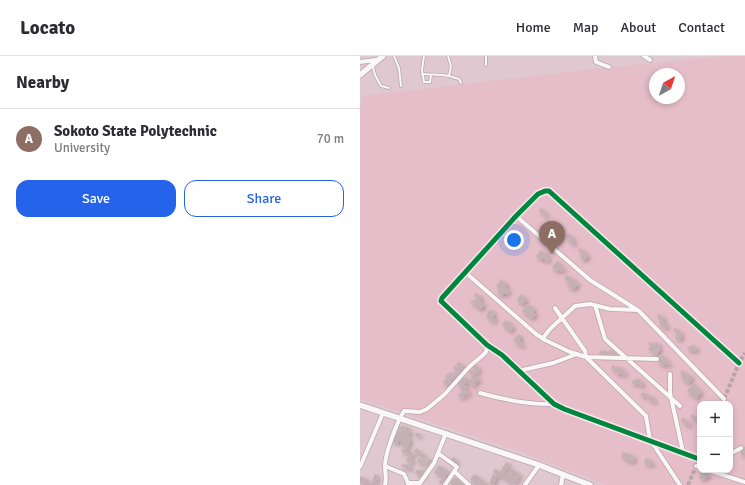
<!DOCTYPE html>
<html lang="en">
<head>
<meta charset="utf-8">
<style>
  :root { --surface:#fff; --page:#f7f7f7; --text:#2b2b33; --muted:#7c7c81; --line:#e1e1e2; --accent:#2563eb }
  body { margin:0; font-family:Signika,sans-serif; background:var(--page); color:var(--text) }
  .controls { position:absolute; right:12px; bottom:12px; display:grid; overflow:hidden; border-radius:8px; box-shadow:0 2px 6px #0003 }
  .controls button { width:36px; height:36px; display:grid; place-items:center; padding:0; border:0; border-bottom:1px solid var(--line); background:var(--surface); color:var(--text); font:20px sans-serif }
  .compass { position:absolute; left:289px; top:12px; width:36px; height:36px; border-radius:50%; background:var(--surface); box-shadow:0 2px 6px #0003; rotate:40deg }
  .you { position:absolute; left:154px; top:184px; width:14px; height:14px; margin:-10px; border:3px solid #fff; border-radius:50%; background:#1a73e8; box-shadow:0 0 0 6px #1a73e833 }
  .badge { display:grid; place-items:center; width:26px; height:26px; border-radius:50%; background:var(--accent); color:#fff; font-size:13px; font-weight:700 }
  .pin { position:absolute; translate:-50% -33px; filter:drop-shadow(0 1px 2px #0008) }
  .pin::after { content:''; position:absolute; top:21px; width:14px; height:12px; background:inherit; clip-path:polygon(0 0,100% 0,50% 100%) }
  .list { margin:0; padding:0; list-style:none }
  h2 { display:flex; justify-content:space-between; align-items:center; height:52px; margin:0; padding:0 16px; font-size:17px }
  h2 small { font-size:13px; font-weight:400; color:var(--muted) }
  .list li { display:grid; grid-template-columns:26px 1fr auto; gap:12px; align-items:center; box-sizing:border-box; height:60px; padding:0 16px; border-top:1px solid var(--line) }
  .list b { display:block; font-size:15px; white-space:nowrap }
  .list p { margin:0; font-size:13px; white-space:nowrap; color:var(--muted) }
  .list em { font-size:13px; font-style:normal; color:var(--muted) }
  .actions { display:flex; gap:8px; padding:12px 16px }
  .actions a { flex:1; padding:9px 0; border:1px solid var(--accent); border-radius:12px; text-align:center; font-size:14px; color:var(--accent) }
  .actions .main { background:var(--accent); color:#fff }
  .map { position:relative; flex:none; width:385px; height:429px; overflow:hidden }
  header { display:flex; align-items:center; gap:24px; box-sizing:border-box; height:56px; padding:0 20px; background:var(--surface); border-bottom:1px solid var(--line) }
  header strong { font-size:19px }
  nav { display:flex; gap:22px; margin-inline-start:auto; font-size:14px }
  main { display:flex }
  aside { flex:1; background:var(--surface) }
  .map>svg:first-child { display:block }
  .built { fill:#e5beca; fill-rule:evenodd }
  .building { fill:#c4b1b4; filter:url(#shadow) }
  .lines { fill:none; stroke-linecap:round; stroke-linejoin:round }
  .street-tunnel { stroke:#baa4ab; stroke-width:4; stroke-dasharray:4 2; stroke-linecap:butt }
  .lane-casing { stroke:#b9a6ad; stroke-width:3.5 }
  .street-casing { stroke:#b9a6ad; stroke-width:5.5 }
  .secondary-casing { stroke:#b9a6ad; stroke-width:7 }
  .lane { stroke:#faf7f8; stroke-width:2 }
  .street { stroke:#faf7f8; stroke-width:4 }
  .secondary { stroke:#faf7f8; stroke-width:5.5 }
  .cycleway-casing { stroke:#fde6ed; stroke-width:8 }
  .cycleway { stroke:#00873e; stroke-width:5 }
</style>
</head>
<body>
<header>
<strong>Locato</strong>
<nav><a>Home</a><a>Map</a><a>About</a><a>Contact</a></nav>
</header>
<main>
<aside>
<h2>Nearby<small></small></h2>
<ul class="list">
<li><span class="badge" style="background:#8d6e63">A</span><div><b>Sokoto State Polytechnic</b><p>University</p></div><em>70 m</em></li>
</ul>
<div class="actions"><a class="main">Save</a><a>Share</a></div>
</aside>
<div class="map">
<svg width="385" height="429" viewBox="0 0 385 429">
  <defs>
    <filter id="shadow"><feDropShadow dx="2" dy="2" stdDeviation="2" flood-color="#0004"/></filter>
  </defs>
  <rect width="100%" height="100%" fill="#e0c8d0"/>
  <!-- built -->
  <path class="built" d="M 366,0 L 385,0 L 385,429 L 248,429 L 150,392 L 0,343 L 0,53 L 3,40 L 233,13 ZM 295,18 L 319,18 L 319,42 L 295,42 ZM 340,348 L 370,348 L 370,414 L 340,414 Z"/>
  <!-- building -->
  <path class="building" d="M 181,152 L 188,159 L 186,161 L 179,155 Z
    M 193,167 L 199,173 L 197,176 L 201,179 L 200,181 L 193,175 L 194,173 L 190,169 Z
    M 208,177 L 215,184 L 213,186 L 206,180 Z
    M 147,182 L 155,189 L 152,192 L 144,185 Z
    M 209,183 L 215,188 L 214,190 L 208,185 Z
    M 220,192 L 229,200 L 224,205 L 220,201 L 222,198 L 218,194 Z
    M 181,194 L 190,203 L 187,206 L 183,202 L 181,205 L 176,200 Z
    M 197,205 L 200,207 L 199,209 L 205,213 L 202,216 L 199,214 L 197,216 L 192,211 Z
    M 207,219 L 219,228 L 213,234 L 207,229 L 209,226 L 204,222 Z
    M 141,224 L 147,228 L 145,231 L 150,235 L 147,239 L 145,237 L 142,240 L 137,236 L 140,233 L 136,230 Z
    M 116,237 L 122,242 L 120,245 L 125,249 L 120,254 L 110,245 L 112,244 L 114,245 L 117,242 L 114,240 Z
    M 161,238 L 167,244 L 162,249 L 157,244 Z
    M 168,248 L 175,254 L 173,256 L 176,259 L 172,263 L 162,255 Z
    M 130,253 L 135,258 L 133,261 L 136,264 L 134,267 L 126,260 Z
    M 299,258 L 305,263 L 303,265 L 308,270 L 305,273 L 299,267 L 301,264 L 297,260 Z
    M 146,264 L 154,271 L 150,276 L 142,268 Z
    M 315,272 L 323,279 L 319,285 L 315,281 L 318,278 L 313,274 Z
    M 159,278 L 162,281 L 159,284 L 164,289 L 161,291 L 153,284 Z
    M 290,286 L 294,289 L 296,286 L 300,289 L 299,291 L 301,293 L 296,299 L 288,293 L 291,290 L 288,287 Z
    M 333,289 L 338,293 L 335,296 L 333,294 L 331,296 L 327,292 L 329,290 L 330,291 Z
    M 251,293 L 255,297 L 253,299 L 249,296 Z
    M 241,294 L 243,296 L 245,294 L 249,298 L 247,301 L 245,299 L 244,301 L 239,297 Z
    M 303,299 L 305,301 L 304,302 L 311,308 L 308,310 L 306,308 L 303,310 L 297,305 Z
    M 99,306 L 105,312 L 103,315 L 96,308 Z
    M 114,308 L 120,313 L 117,318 L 114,316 L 115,314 L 112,311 Z
    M 253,309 L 257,313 L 259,310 L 266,317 L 264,320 L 261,317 L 259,319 L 251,312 Z
    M 95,310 L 101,315 L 98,317 L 93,312 Z
    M 110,313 L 114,317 L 112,319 L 108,315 Z
    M 322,314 L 329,321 L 330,319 L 333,321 L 328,328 L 321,322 L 323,320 L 320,316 Z
    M 91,316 L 96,320 L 91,325 L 85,320 Z
    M 114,319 L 120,324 L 117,327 L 111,322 Z
    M 103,320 L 108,324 L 105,328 L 100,323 Z
    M 86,322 L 91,326 L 87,330 L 83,326 Z
    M 277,322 L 284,328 L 281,331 L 277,327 L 275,329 L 271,326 L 273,324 L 274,325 Z
    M 111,323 L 116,328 L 114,331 L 108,326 Z
    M 99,324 L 107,331 L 105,333 L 110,337 L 107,340 L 100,334 L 102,332 L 97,327 Z
    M 334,327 L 336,329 L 335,330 L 342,336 L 336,343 L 327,335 Z
    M 100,336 L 105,341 L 102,343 L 98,339 Z
    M 283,336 L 287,339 L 284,342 L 280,339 Z
    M 290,339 L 296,345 L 293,347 L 287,341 Z
    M 332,358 L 337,362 L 335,365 L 330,360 Z
    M 323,362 L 331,368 L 328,371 L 321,364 Z
    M 42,369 L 44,370 L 45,372 L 45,370 L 49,372 L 49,374 L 53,376 L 52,378 L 38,373 L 39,370 L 42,371 Z
    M 38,374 L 49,378 L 48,381 L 51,383 L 48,393 L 40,389 L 42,386 L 39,385 L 37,388 L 32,386 Z
    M 56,377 L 61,378 L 60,381 L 55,380 Z
    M 385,390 L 385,401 L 380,397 Z
    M 44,392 L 47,393 L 46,398 L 41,396 Z
    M 56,392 L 61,396 L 58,399 L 54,395 Z
    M 49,395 L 54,397 L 51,402 L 46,400 L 47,398 L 49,399 Z
    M 263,396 L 275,401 L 273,407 L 261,401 Z
    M 62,397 L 66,399 L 64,402 L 60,400 Z
    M 48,401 L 54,404 L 53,407 L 46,405 Z
    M 93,401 L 98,405 L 96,408 L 91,404 Z
    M 59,402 L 64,406 L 62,409 L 57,405 Z
    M 69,402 L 73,405 L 69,412 L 64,409 Z
    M 286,402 L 293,406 L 291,410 L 284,407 Z
    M 146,406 L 150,408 L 141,422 L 133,416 L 135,413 L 140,416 Z
    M 42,408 L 45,409 L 46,408 L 52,410 L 50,414 L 41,410 Z
    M 79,409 L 89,416 L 84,423 L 74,416 Z
    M 150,412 L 161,419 L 159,422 L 148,415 Z
    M 58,413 L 61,415 L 62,413 L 66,416 L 62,422 L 55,417 Z
    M 342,415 L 349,418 L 348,422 L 346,421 L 345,424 L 339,422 Z
    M 147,416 L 159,423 L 157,426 L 150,422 L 150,423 L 156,427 L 155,429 L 143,422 Z
    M 15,418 L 18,419 L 16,429 L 11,429 Z
    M 114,418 L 126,427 L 125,429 L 117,429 L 110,424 Z
    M 133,418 L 137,420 L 134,429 L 132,429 L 129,428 Z
    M 0,420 L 10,425 L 9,428 L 2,426 L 0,429 Z
    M 95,421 L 103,428 L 104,429 L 92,429 L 90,427 Z
    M79 426a2 2 0 1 1 4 0a2 2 0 1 1-4 0Z"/>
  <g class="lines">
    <!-- street-tunnel -->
    <path class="street-tunnel" d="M 362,348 L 379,307 L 385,297
      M 328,429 L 340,401"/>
    <defs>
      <path id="lane" d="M 34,0 L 39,12 L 41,30
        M 64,0 L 62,14 L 64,26 L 70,26 L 71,19
        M 88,0 L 91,10 L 89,20 L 99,23 L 101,27
        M 126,0 L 126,9
        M 13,11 L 15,19 L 21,30 L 29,32
        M 62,18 C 71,19 80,18 89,20"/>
      <path id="street" d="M 235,0 L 236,6 L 249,11
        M 284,0 L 290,4
        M 0,6 L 16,4
        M 156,160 L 230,224 L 279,255 L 364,343
        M 105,216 L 176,278 L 185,284 L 210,296 L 226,301 L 286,360 L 290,384
        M 235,249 L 245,283 L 320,350
        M 195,252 L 225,295 L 226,301 L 297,303
        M 183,282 L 190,273 L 215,250 L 230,248 L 250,253 L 277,254
        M 158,315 L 193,307 L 217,298
        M 310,318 L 310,337 L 323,396
        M 120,337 C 145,344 169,349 195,348
        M 291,385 L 320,429
        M 78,397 L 97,411 L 85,429
        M 370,398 L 381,392
        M 339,403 L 204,353 L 194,348 L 142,299 L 127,289 L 81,245 L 82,242 L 156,160 L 178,138 L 185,135 L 189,135 L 379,307
        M 25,410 L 44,418 L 48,427
        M 336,410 L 340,411
        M 0,411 L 23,357
        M 348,414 L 385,426
        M 94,415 L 109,429
        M 25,429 C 27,422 25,417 25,410 C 25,397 37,366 44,355 L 60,356 L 67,353 L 85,338 L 110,310 L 122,300 L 126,296 L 127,289
        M 48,429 L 48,427 L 60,427 L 74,407 L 86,377
        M 165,429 L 179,409
        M 201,429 L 203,419"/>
      <path id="secondary" d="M 0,19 L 23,0
        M 0,349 L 179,409 L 230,429"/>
    </defs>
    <!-- lane casing -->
    <use href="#lane" class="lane-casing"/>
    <!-- street casing -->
    <use href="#street" class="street-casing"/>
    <!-- secondary casing -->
    <use href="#secondary" class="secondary-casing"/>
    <!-- lane -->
    <use href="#lane" class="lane"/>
    <!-- street -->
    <use href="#street" class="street"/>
    <!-- secondary -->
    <use href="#secondary" class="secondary"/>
    <defs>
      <path id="cycleway" d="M 339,403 L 204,353 L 194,348 L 142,299 L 127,289 L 81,245 L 82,242 L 156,160 L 178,138 L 185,135 L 189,135 L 379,307"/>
    </defs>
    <!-- cycleway casing -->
    <use href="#cycleway" class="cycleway-casing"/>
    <!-- cycleway -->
    <use href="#cycleway" class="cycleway"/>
  </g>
</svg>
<div class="controls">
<button>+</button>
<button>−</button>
</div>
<svg class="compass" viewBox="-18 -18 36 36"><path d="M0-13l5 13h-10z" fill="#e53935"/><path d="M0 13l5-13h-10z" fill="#7c7c81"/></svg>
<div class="you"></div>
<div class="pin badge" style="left:192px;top:198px;background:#8d6e63">A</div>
</div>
</main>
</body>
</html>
